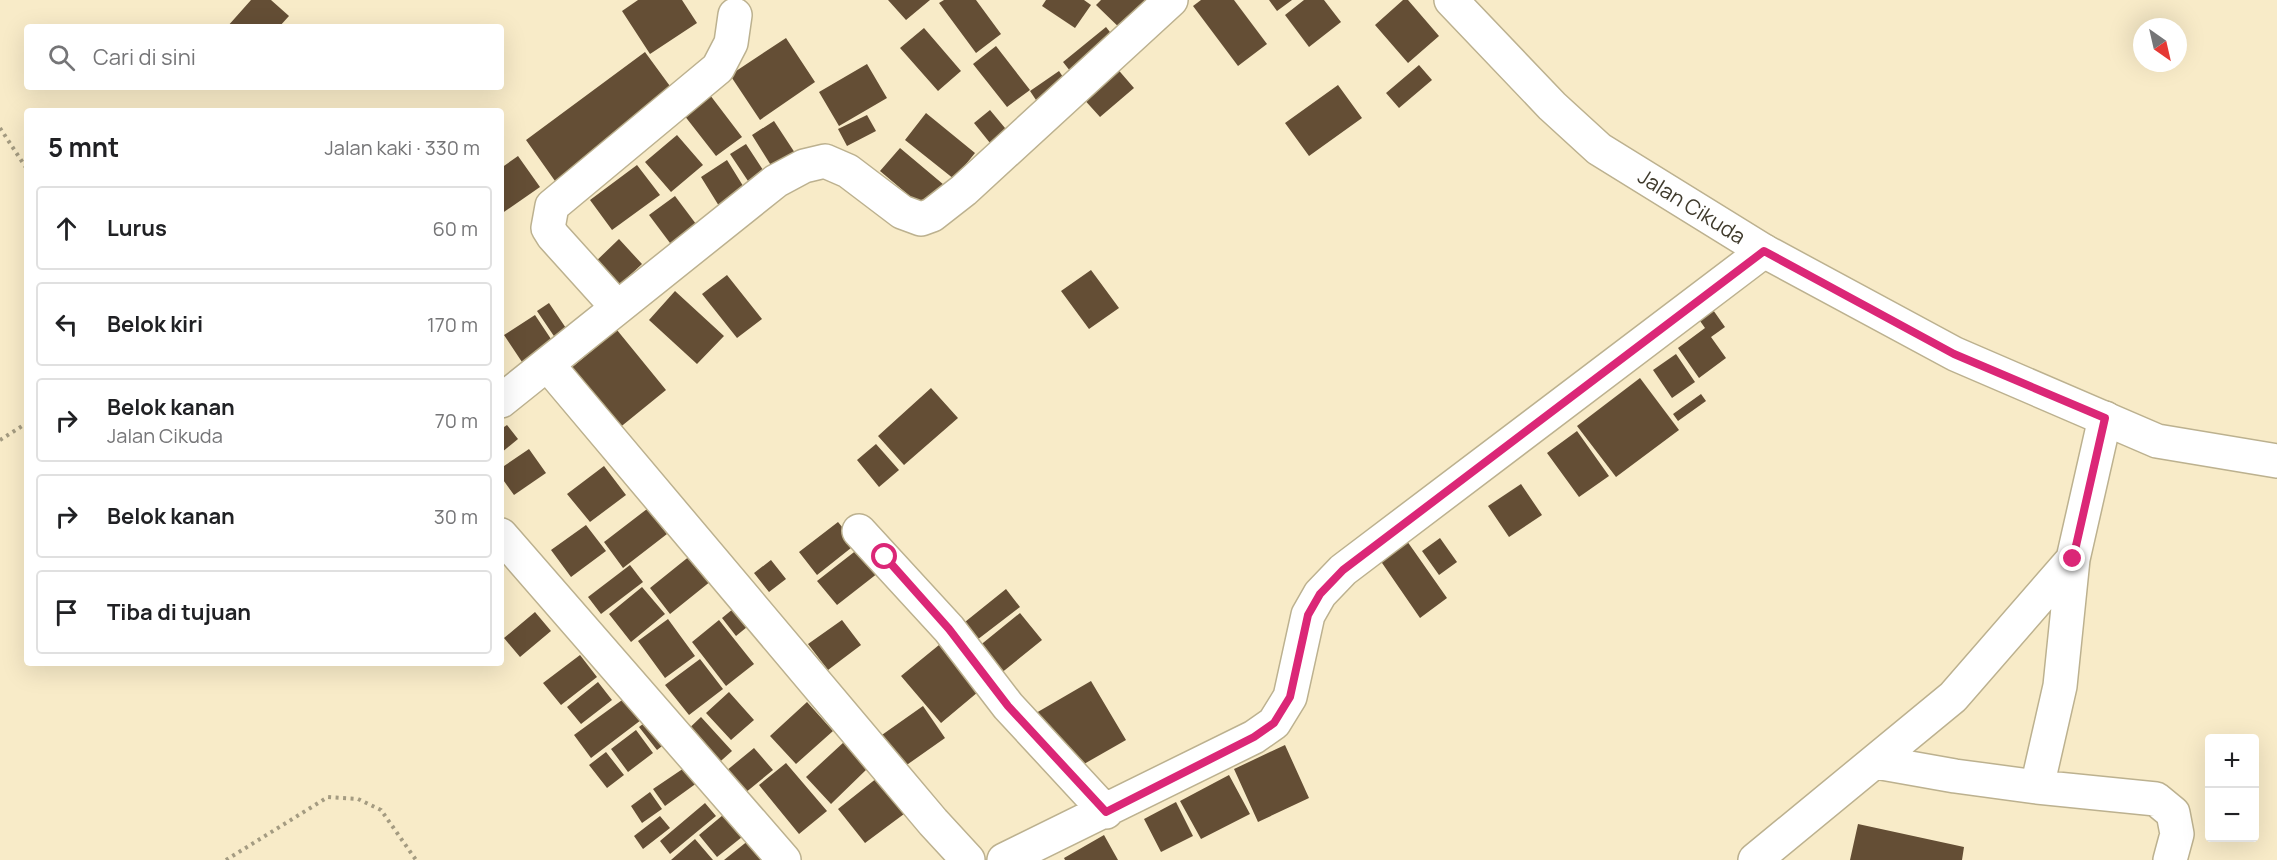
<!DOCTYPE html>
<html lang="id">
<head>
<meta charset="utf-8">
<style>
  :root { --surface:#fff; --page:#f6f6f6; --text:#202124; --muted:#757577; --line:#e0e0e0 }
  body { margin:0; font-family:Manrope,sans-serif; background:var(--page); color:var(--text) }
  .controls { position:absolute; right:18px; bottom:18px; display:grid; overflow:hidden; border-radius:6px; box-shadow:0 6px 24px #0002 }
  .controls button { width:54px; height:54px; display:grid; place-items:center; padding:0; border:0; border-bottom:2px solid var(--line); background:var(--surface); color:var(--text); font:30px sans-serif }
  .compass { position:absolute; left:2133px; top:18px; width:54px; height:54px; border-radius:50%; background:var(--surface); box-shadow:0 6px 24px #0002; rotate:146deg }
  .stop { position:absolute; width:18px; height:18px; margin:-14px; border:4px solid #db2777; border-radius:50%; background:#fff }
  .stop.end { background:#db2777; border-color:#fff; box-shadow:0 2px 6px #0008 }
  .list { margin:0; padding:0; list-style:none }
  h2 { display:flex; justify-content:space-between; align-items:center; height:78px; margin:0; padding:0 24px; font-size:26px }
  h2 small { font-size:20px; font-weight:400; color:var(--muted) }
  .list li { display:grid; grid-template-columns:39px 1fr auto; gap:18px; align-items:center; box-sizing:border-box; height:84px; margin:0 12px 12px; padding:0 12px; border:2px solid var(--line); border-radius:6px }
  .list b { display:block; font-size:22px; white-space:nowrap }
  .list p { margin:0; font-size:20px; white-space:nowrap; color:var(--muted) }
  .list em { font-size:20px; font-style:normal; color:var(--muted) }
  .icon { flex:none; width:33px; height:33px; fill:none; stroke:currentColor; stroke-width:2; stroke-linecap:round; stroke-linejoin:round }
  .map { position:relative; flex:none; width:2277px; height:860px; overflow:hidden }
  .search { position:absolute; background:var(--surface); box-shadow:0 6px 24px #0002; left:24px; top:24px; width:480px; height:66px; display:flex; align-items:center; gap:15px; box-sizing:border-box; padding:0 21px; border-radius:6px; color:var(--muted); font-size:22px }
  .panel { position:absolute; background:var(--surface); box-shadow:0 6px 24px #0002; left:24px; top:108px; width:480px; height:558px; border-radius:6px }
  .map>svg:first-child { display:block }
  .building { fill:#644e35 }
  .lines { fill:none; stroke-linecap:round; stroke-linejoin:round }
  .minor-casing { stroke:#bcb18f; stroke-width:36 }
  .tertiary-casing { stroke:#bcb18f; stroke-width:36 }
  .path { stroke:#a49b81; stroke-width:4; stroke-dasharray:3 4.5; stroke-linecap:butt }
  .minor { stroke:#fff; stroke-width:33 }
  .tertiary { stroke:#fff; stroke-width:33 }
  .route { stroke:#db2777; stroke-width:8 }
  .labels { text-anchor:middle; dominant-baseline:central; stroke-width:6; stroke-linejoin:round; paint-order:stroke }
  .street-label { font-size:21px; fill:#3f3a2c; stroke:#fff }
</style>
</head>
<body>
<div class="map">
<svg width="2277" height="860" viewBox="0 0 2277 860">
  <rect width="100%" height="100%" fill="#f8ebc8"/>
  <!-- building -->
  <path class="building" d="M 251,0 L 271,0 L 289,16 L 279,27 L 227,27 Z
    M 638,0 L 682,0 L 697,23 L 650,54 L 622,11 Z
    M 888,0 L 930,0 L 906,20 Z
    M 944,0 L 976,0 L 1001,34 L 976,53 L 939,3 Z
    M 1046,0 L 1084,0 L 1091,5 L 1075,28 L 1042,6 Z
    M 1101,0 L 1150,0 L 1128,36 L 1096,5 Z
    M 1201,0 L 1234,0 L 1267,44 L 1238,66 L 1193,6 Z
    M 1269,0 L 1292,0 L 1277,11 Z
    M 1304,0 L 1324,0 L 1341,22 L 1309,47 L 1285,15 Z
    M 1403,0 L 1408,0 L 1439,36 L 1408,63 L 1375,25 Z
    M 1106,27 L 1121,46 L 1078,81 L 1063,62 Z
    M 924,28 L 961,71 L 938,91 L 900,48 Z
    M 786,38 L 815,82 L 760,120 L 730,75 Z
    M 996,46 L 1030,90 L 1007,107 L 973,64 Z
    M 645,52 L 675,93 L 555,181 L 526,140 Z
    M 867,64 L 887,98 L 839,126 L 819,92 Z
    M 1419,65 L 1432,80 L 1399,108 L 1386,93 Z
    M 1115,66 L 1134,88 L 1100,117 L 1081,96 Z
    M 1059,71 L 1071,89 L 1042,109 L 1030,91 Z
    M 1338,85 L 1362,118 L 1309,156 L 1285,123 Z
    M 710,95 L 742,137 L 716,156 L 684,115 Z
    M 990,110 L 1015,140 L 998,153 L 974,123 Z
    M 926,113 L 975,153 L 954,179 L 905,140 Z
    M 867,115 L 876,131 L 847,146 L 838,129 Z
    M 774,121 L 795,153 L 772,167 L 752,135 Z
    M 677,135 L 703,165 L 671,192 L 645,162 Z
    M 746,144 L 765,173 L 750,184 L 730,154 Z
    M 900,148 L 950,190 L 930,213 L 880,171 Z
    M 518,156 L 540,187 L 501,214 L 501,168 Z
    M 727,160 L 745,189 L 719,206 L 701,177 Z
    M 637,165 L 660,195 L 612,230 L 590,200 Z
    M 675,196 L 699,228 L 673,247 L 649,215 Z
    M 619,239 L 642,264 L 614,290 L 591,266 Z
    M 1091,270 L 1119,308 L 1089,329 L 1061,291 Z
    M 727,275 L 762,319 L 737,338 L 702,294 Z
    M 675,291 L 724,336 L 697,364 L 649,320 Z
    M 549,303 L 572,337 L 560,345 L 537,311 Z
    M 1711,307 L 1725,327 L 1711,337 L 1726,358 L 1699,378 L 1678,348 L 1705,328 L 1698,318 Z
    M 535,315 L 555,345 L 524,365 L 504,335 Z
    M 617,330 L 666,390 L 618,429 L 570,369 Z
    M 1676,354 L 1695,382 L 1672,398 L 1653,370 Z
    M 1640,378 L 1679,430 L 1616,477 L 1577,426 Z
    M 931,388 L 958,418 L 904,465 L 878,436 Z
    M 1701,394 L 1706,401 L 1678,421 L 1673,414 Z
    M 507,425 L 518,439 L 501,453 L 501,429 Z
    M 1577,431 L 1609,476 L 1579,497 L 1547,453 Z
    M 876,444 L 899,470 L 879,487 L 857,460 Z
    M 529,449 L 546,473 L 514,495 L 501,477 L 501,468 Z
    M 604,466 L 626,495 L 590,522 L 567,494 Z
    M 1521,484 L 1542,515 L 1509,537 L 1488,506 Z
    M 647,509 L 667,534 L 623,568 L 604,542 Z
    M 838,522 L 856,544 L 817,575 L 799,552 Z
    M 586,525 L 606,551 L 571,577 L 551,550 Z
    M 1440,538 L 1457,562 L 1439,575 L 1422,551 Z
    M 1407,541 L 1447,598 L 1420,618 L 1380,560 Z
    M 858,549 L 878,573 L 837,605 L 817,581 Z
    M 691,555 L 711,581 L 670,614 L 650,588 Z
    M 771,560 L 786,579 L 769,592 L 754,573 Z
    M 630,565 L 643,582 L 601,614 L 588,597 Z
    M 642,587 L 665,614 L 631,642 L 609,614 Z
    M 1006,589 L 1020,607 L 973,643 L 960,626 Z
    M 733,609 L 747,627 L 736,636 L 722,618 Z
    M 535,612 L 551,631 L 520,657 L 504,638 Z
    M 1020,613 L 1042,640 L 1000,674 L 978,647 Z
    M 668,619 L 695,656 L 665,678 L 638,641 Z
    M 719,620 L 754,664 L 726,686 L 692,642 Z
    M 842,620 L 861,645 L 828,670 L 808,644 Z
    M 939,645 L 978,692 L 941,723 L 901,676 Z
    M 580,655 L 597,677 L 561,705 L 543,683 Z
    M 700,659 L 723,689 L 689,715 L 665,685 Z
    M 1091,681 L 1126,740 L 1070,772 L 1036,713 Z
    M 598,682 L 612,700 L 581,724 L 567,707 Z
    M 729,692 L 754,720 L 731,740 L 706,713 Z
    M 629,695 L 645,717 L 591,758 L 574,735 Z
    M 807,702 L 833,731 L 796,764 L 770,736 Z
    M 923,706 L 945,738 L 901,769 L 879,737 Z
    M 652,717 L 670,740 L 657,750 L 639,727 Z
    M 701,717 L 732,751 L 713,768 L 682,735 Z
    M 636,730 L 653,753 L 628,772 L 611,749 Z
    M 844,742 L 868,768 L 831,804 L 806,777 Z
    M 1285,745 L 1309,798 L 1258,822 L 1234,769 Z
    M 754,748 L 773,770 L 745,793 L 726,771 Z
    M 606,752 L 624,775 L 607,788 L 589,765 Z
    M 786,763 L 827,811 L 799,834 L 759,785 Z
    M 690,764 L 701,780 L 665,806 L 653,789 Z
    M 1229,775 L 1250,814 L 1201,839 L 1180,801 Z
    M 877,778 L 904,814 L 865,843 L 838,809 Z
    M 650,792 L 662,809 L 642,823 L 631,806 Z
    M 1176,802 L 1193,836 L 1161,852 L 1144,819 Z
    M 705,803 L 716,816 L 670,854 L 660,841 Z
    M 729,810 L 747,833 L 717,857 L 699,835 Z
    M 660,816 L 670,828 L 643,849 L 634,836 Z
    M 1858,824 L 1964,847 L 1962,860 L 1850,860 Z
    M 1104,835 L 1118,860 L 1065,860 L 1064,858 Z
    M 754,836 L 763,860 L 724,860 Z
    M 695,839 L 713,860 L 671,860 Z"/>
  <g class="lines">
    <defs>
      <path id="minor" d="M 617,307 L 553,236 L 548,228 L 552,206 L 718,68 L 731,43 L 735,15
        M 547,364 L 933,822 L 968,860
        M 501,401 L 776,181 L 804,166 L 825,161 L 848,171 L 902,212 L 921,219 L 932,215 L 964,190 L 1171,0
        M 2105,418 L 2073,559 L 2060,686 L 2037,787 L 2156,799 L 2173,813 L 2177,834 L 2170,860
        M 859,531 L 949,629 L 1008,706 L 1106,812
        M 501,535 L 784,860
        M 1876,762 L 1955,776 L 2037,787
        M 1004,860 L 1254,737 L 1274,723 L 1290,697 L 1308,615 L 1320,594 L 1343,570 L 1764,251
        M 1755,860 L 1953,697 L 2073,559"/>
      <path id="tertiary" d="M 1451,0 L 1552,106 L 1599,149 L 1764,251 L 1955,354 L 2157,441 L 2277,461"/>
    </defs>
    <!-- minor casing -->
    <use href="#minor" class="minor-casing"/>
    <!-- tertiary casing -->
    <use href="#tertiary" class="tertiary-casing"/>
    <!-- path -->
    <path class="path" d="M 0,128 L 27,169
      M 0,440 L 27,423
      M 226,860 L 328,797 L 358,799 L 381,810 L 416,860"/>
    <!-- minor -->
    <use href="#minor" class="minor"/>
    <!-- tertiary -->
    <use href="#tertiary" class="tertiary"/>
  </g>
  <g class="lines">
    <!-- route -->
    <path class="route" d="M 885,557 L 949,629 L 1008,706 L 1106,812 L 1254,737 L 1274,723 L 1290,697 L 1308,615 L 1320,594 L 1343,570 L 1764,251 L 1954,354 L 2105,418 L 2073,559"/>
  </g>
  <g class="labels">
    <!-- street labels -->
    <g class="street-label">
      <text transform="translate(1692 206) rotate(32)">Jalan Cikuda</text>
    </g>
  </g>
</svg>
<div class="controls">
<button>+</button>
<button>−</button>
</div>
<svg class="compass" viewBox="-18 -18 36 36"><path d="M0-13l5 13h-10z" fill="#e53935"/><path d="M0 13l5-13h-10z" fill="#757577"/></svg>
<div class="stop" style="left:885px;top:557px"></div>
<div class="stop end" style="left:2073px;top:559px"></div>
<div class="search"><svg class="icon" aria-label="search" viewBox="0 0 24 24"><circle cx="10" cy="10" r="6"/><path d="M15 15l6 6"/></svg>Cari di sini</div>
<section class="panel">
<h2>5 mnt<small>Jalan kaki · 330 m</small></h2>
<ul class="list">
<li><svg class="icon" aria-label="ahead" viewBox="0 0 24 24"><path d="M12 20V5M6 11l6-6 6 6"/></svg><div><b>Lurus</b></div><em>60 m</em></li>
<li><svg class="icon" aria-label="left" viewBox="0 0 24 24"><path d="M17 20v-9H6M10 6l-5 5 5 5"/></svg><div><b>Belok kiri</b></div><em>170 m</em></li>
<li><svg class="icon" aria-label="right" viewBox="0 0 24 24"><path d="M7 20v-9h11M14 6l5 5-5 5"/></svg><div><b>Belok kanan</b><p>Jalan Cikuda</p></div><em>70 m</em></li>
<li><svg class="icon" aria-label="right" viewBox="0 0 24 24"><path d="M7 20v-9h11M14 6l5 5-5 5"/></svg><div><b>Belok kanan</b></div><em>30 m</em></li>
<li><svg class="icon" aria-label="arrive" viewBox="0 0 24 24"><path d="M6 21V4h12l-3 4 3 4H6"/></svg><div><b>Tiba di tujuan</b></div></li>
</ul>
</section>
</div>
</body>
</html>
